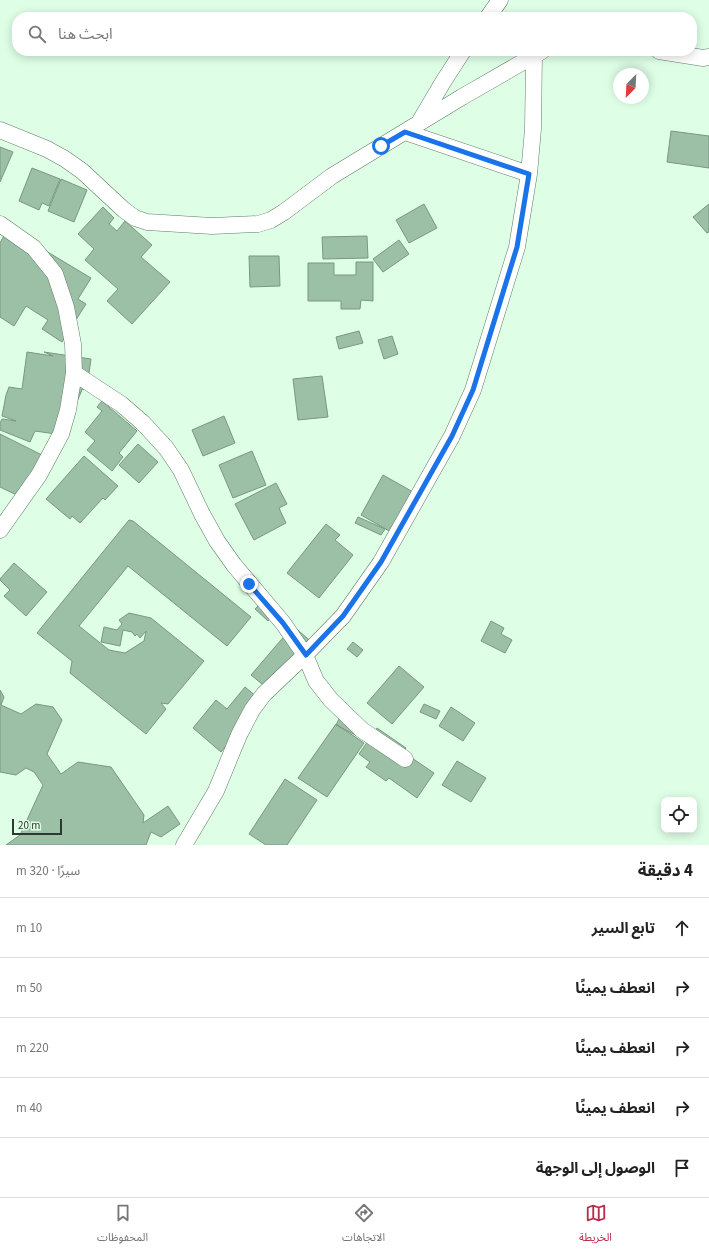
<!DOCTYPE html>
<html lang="ar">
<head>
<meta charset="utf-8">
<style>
  :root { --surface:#fff; --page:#f6f6f6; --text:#222; --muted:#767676; --line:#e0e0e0; --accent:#bb2b49 }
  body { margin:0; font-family:"Source Sans 3","Noto Sans Arabic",sans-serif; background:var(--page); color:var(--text); direction:rtl }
  .controls { position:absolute; right:12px; bottom:12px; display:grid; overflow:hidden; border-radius:8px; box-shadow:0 2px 10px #0003 }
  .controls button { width:36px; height:36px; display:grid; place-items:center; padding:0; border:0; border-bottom:1px solid var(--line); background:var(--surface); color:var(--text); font:20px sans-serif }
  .compass { position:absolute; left:613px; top:68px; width:36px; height:36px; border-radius:50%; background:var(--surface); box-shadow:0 2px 10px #0003; rotate:204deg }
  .scale { position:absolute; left:12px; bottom:10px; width:50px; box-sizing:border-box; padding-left:4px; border:2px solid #2d3930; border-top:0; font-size:11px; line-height:14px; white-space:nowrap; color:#2d3930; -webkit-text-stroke:3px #defee6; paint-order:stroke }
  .stop { position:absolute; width:12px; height:12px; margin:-9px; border:3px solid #1a73e8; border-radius:50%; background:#fff }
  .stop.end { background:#1a73e8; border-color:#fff; box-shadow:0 1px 4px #0008 }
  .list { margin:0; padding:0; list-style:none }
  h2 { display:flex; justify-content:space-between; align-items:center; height:52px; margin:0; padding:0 16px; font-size:17px }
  h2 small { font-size:13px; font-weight:400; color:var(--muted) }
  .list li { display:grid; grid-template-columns:26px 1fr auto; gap:12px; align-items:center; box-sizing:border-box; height:60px; padding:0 16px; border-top:1px solid var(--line) }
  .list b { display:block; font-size:15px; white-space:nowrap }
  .list em { font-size:13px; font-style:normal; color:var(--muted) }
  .icon { flex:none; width:22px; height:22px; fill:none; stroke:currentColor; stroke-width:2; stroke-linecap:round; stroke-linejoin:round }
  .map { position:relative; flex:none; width:709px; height:845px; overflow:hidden; direction:ltr }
  .search { position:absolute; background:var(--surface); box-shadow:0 2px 10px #0003; left:12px; right:12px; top:12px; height:44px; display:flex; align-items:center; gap:10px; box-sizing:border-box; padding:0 14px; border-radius:16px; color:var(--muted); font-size:15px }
  .sheet { height:352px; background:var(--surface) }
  nav { display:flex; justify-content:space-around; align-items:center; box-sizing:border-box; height:56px; border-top:1px solid var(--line); background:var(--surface); font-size:11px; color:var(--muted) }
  nav a { display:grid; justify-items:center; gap:2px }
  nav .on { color:var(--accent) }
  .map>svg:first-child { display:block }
  .building { fill:#9cc0a6; stroke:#799782 }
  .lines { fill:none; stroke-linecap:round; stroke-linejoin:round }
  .street-casing { stroke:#5f7c67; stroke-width:17 }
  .street { stroke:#fff; stroke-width:16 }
  .route { stroke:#1a73e8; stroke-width:5 }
</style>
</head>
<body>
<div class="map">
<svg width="709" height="845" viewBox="0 0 709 845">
  <rect width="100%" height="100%" fill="#defee6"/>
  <!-- building -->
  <path class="building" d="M 671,131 L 709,136 L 709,168 L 667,162 Z
    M 0,147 L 13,152 L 0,182 Z
    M 32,168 L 60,179 L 49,206 L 42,203 L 39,210 L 19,201 Z
    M 61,179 L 87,190 L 74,222 L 48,211 Z
    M 424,204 L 437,228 L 409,243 L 396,220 Z
    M 709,204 L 709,232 L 707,233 L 693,217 Z
    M 103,207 L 114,218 L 109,224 L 117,231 L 125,221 L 152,245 L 141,257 L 170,282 L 132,324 L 107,301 L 118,289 L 85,260 L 94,249 L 78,234 Z
    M 6,232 L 46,251 L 91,278 L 78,299 L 86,304 L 62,342 L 42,329 L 48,320 L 26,306 L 14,326 L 0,317 L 0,243 Z
    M 367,236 L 368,258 L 323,259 L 322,237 Z
    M 399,240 L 409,254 L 383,272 L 373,259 Z
    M 249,256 L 279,256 L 280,286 L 250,287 Z
    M 356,262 L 373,262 L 373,301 L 361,300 L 360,309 L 341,309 L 341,301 L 308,301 L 308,263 L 334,263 L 334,275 L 356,275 Z
    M 359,331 L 363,343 L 339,349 L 336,337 Z
    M 392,336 L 398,354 L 384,359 L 378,340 Z
    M 27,352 L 53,356 L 44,352 L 91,359 L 88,380 L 83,390 L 84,385 L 63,435 L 35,431 L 30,442 L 0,430 L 0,423 L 2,419 L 16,421 L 2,416 L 6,395 L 9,387 L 22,389 Z
    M 322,376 L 328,417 L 298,420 L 293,379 Z
    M 102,401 L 137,431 L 119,453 L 123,457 L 112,471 L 87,450 L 95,441 L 85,432 L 102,411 L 97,407 Z
    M 224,416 L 235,443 L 203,456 L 192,430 Z
    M 0,434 L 44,456 L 23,498 L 0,487 Z
    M 138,444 L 158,462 L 139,483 L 119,465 Z
    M 252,451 L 266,485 L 233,498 L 219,465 Z
    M 84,456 L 118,486 L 105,500 L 103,498 L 80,523 L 72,516 L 70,519 L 46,499 Z
    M 383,475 L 413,492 L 391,532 L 361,515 Z
    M 276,483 L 287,504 L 279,508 L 286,523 L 254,540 L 235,504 Z
    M 358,517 L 385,529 L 381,535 L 355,523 Z
    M 129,520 L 133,521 L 251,617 L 227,646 L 128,566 L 79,626 L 109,650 L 125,653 L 144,641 L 146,631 L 140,638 L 137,634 L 135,636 L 132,632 L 123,630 L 120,646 L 101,642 L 104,627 L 117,630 L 122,624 L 119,620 L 129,613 L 151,618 L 204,661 L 168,704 L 161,703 L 166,709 L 146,734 L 70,673 L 72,661 L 37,633 Z
    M 326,524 L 340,535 L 335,540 L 353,555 L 319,598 L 287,573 Z
    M 14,563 L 47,592 L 26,616 L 4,596 L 10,590 L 0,580 L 0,579 Z
    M 266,598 L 278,609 L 268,621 L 255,609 Z
    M 491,621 L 504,628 L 501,634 L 512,640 L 505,653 L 481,641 Z
    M 293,626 L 314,644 L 273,693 L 251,675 Z
    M 353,642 L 363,650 L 357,657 L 347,649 Z
    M 399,666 L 424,687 L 392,724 L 367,703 Z
    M 245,687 L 263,702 L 221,752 L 193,728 L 216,700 L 227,709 Z
    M 0,690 L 4,697 L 1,705 L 21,714 L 36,704 L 53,707 L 62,720 L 47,754 L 61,774 L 78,762 L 111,767 L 144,815 L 143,823 L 168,806 L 180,824 L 161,837 L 151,832 L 146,845 L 6,845 L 20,835 L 43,785 L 34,772 L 26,768 L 16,775 L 0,772 Z
    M 424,704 L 440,711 L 436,719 L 420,712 Z
    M 451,707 L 475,723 L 463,741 L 439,726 Z
    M 342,713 L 367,741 L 336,725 Z
    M 336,724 L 364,743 L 327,797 L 298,778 Z
    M 377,728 L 406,748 L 403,752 L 434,773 L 417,798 L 389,778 L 386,781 L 366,767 L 370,762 L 359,754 Z
    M 457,761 L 486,778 L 471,802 L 442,785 Z
    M 285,779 L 317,800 L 287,845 L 266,845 L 249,834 Z"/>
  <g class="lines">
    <defs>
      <path id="street" d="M 488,17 L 500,0
        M 659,51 L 703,58 L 709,57
        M 420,121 L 443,82 L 463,51
        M 0,130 L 47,149 L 65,159 L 82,171 L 124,210 L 135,218 L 147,222 L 212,226 L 258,224 L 271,220 L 284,212 L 332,176 L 462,97 L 542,51
        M 405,132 L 529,174
        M 0,224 L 34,248 L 55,274 L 66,307 L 73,344 L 74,373 L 68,410 L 61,434 L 39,475 L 0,530
        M 74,373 L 121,404 L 143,423 L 166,448 L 181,470 L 202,514 L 217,541 L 234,565 L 283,623 L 305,655 L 316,681 L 331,700 L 362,730 L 405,759
        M 184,845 L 216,791 L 239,735 L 252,710 L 264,694 L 305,655 L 343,616 L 381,562 L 452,436 L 473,390 L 517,247 L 529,174 L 533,129 L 534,55"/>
    </defs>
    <!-- street casing -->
    <use href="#street" class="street-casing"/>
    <!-- street -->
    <use href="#street" class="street"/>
  </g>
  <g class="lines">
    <!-- route -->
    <path class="route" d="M 249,584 L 283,623 L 306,655 L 343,616 L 381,562 L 452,436 L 473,390 L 517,247 L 529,174 L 405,132 L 381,146"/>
  </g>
</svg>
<div class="controls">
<button><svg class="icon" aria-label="locate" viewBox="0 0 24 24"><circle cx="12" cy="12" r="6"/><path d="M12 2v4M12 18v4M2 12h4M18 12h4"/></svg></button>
</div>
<svg class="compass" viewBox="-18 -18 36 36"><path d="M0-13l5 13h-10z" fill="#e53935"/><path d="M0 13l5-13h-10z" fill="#767676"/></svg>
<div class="scale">20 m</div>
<div class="stop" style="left:381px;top:146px"></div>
<div class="stop end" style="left:249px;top:584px"></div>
<div class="search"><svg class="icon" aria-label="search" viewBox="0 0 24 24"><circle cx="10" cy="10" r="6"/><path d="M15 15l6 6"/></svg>ابحث هنا</div>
</div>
<section class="sheet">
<h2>4 دقيقة<small>سيرًا · 320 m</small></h2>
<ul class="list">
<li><svg class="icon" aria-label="ahead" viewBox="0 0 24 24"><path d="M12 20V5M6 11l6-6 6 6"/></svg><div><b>تابع السير</b></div><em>10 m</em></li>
<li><svg class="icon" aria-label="right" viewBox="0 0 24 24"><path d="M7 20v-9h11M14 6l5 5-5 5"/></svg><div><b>انعطف يمينًا</b></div><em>50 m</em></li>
<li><svg class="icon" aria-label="right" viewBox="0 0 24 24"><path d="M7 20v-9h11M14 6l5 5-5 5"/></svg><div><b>انعطف يمينًا</b></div><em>220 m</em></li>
<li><svg class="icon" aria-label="right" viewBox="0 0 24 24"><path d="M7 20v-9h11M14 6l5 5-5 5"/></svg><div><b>انعطف يمينًا</b></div><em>40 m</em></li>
<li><svg class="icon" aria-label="arrive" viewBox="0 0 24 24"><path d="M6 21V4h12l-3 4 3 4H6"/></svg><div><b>الوصول إلى الوجهة</b></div></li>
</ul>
</section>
<nav>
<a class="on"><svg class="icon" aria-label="map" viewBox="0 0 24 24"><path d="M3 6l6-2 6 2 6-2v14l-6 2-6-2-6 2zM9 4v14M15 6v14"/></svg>الخريطة</a>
<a><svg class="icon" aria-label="directions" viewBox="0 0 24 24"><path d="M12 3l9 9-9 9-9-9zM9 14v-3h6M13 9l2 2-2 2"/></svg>الاتجاهات</a>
<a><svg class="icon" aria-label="saved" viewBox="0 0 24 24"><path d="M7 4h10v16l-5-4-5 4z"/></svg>المحفوظات</a>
</nav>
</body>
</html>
